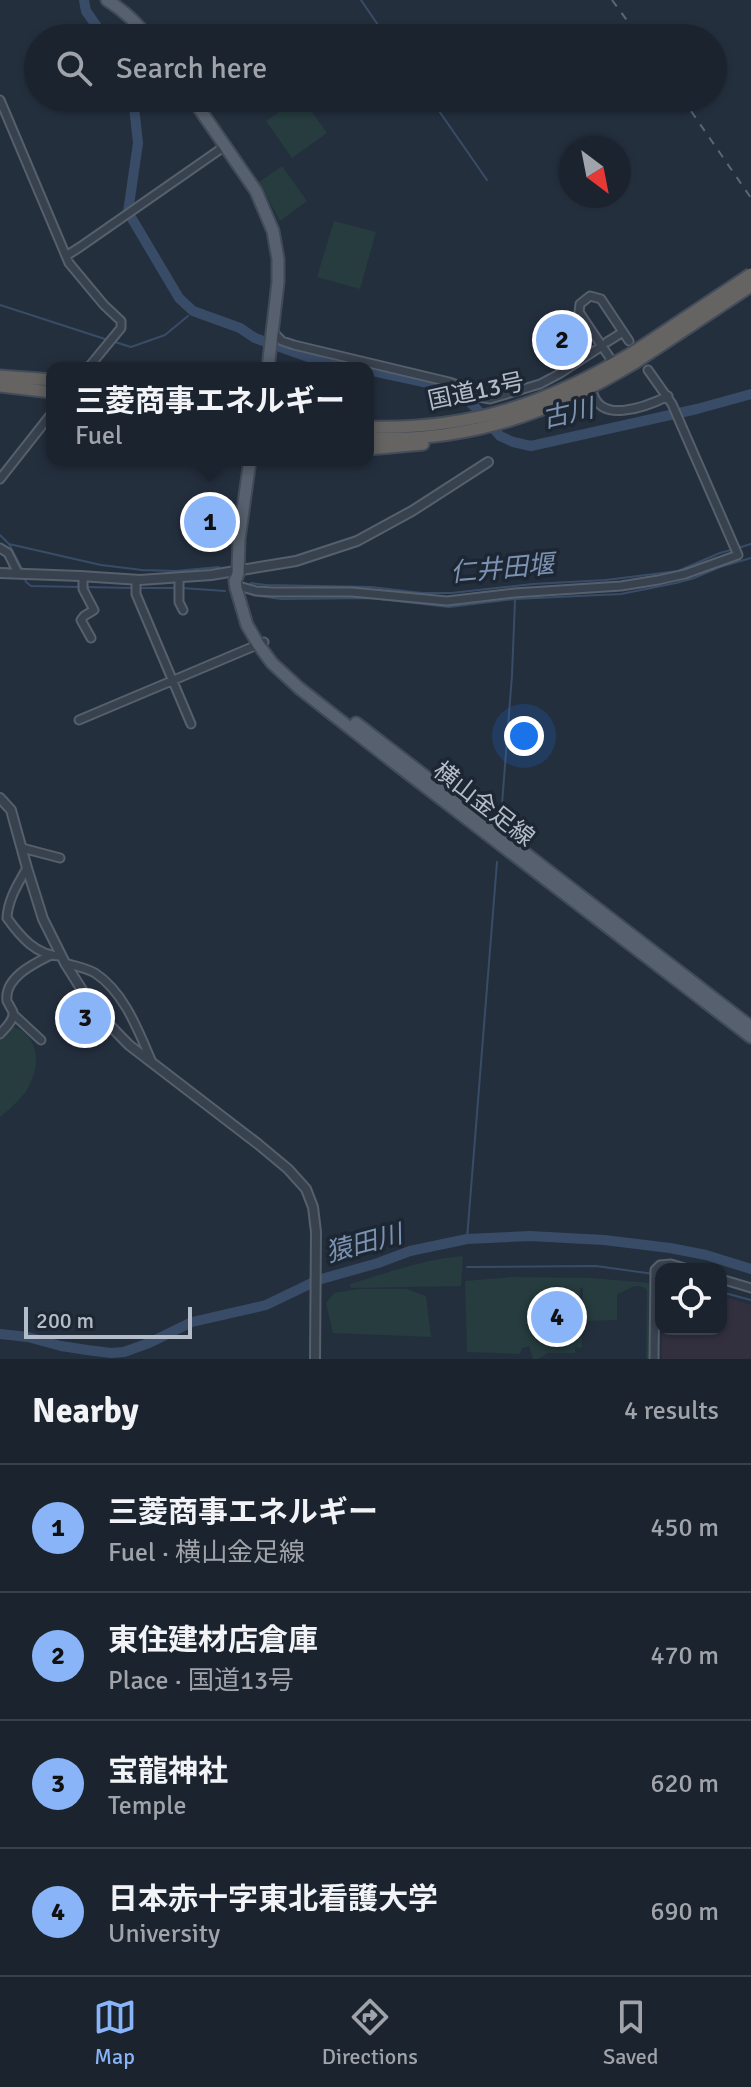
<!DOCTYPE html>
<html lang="en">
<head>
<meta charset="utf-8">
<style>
  :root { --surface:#1b232e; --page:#282f3a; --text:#f1f3f6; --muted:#a0a4aa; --line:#39404a; --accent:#8ab4f8 }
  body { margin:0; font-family:Signika,"Noto Sans JP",sans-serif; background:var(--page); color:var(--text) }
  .controls { position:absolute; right:24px; bottom:24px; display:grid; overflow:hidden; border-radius:16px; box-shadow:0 2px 6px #0004 }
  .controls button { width:72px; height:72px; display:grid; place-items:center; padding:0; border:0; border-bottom:2px solid var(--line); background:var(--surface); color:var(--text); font:40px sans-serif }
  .compass { position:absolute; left:559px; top:136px; width:72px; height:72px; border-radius:50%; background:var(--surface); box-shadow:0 2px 6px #0004; rotate:148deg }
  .scale { position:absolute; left:24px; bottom:20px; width:168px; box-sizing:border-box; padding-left:8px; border:4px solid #b4bcc9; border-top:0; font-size:22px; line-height:28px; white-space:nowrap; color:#b4bcc9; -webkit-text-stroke:6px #1d2633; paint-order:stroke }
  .you { position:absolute; left:524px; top:736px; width:28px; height:28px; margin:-20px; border:6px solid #fff; border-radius:50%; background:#1a73e8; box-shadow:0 0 0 12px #1a73e833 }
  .badge { display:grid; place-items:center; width:52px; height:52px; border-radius:50%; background:var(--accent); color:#111; font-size:26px; font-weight:700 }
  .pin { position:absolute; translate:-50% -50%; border:4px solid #fff; box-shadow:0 2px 8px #0006 }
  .popup { position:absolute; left:46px; top:362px; width:328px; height:104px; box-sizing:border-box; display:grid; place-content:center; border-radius:16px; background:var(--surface); filter:drop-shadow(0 2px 6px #0005); font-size:26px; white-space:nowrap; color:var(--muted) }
  .popup b { font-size:30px; color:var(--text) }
  .popup::after { content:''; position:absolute; left:50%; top:100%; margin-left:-16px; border:16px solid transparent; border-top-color:var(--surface) }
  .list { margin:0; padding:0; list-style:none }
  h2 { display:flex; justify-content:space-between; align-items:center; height:104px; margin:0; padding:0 32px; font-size:34px }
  h2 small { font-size:26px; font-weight:400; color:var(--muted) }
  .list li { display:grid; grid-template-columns:52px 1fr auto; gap:24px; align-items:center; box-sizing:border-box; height:128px; padding:0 32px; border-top:2px solid var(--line) }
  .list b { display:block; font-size:30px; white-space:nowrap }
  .list p { margin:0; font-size:26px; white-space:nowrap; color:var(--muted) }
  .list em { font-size:26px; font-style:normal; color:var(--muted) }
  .icon { flex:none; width:44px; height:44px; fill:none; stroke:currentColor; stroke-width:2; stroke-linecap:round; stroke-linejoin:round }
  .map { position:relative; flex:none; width:751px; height:1359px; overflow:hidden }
  .search { position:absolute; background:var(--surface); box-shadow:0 2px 6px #0004; left:24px; right:24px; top:24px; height:88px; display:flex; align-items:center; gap:20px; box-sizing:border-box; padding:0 28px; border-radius:44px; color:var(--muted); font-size:30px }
  .sheet { height:616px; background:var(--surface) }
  nav { display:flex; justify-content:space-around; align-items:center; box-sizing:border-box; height:112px; border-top:2px solid var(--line); background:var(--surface); font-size:22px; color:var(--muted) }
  nav a { display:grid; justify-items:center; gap:4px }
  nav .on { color:var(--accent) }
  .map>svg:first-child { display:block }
  .medical { fill:#32303f }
  .green { fill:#263c3f }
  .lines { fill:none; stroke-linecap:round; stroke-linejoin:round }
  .stream { stroke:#394c67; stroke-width:2 }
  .river { stroke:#394c67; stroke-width:10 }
  .minor-casing { stroke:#565f6c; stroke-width:11 }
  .tertiary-casing { stroke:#565f6c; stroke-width:12 }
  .primary-casing { stroke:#414a57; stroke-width:15 }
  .trunk-casing { stroke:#434c59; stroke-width:15 }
  .minor { stroke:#38414e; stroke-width:7 }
  .tertiary { stroke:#38414e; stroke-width:8 }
  .primary { stroke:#56606e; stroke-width:11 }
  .trunk { stroke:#656462; stroke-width:11 }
  .rail { stroke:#5a6575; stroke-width:2; stroke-dasharray:8 8; stroke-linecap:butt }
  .trunk-bridge-casing { stroke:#434c59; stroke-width:15; stroke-linecap:butt }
  .trunk-bridge { stroke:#656462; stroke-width:11 }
  .labels { text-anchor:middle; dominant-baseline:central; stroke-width:7; stroke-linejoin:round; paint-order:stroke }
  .street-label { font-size:24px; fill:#b4bcc9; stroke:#1d2633 }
  .water-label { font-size:26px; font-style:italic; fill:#7c92b1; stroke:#1d2633 }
</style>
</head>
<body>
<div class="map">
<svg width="751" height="1359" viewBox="0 0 751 1359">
  <rect width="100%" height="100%" fill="#242f3e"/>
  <!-- medical -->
  <path class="medical" d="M 721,1296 L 751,1305 L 751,1359 L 662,1359 L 662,1329 L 721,1329 Z"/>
  <!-- green -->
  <path class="green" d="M 299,98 L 302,98 L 327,133 L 292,158 L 266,121 Z
    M 282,166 L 307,201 L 280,221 L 259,182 Z
    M 334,221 L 376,232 L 360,289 L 317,277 Z
    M 11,1026 C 38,1034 41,1061 30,1084 C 24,1097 11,1108 0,1117 L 0,1027 Z
    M 463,1256 L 461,1286 L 351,1288 L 350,1284 C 387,1273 424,1259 463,1256 Z
    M 512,1277 L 591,1278 L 650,1283 L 652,1288 L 652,1359 L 646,1359 L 647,1290 C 634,1280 628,1292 617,1294 L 617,1320 L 583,1321 L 583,1288 L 580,1288 L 582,1348 L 575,1347 L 575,1353 L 548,1353 L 538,1359 L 533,1359 L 529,1346 L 522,1348 L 520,1354 L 467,1352 L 465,1281 Z
    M 359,1289 L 406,1289 L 426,1296 L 431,1337 L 333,1333 L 326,1303 L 334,1293 Z"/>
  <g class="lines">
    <!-- stream -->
    <path class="stream" d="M 361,0 L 378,25
      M 430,98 L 487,180
      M 0,305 L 105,339
      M 192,312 L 193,311
      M 115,342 L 131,347 L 165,335 L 188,316
      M 0,535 L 9,544 L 22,569
      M 9,544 L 101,565 L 142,570 L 176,571 L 219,567
      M 738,548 L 751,544
      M 25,579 L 26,582 L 31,586 L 80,587
      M 251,583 L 266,585 L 371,587 L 422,593 L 451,593 L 533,584 L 606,580 L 678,571 L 720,553 L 731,550
      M 86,587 L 132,588
      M 138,588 L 176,588
      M 182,588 L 225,591
      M 252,595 L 281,599 L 371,598 L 449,607 L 515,599 L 621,594 L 676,583 L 694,578 L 720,567 L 751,558
      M 501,817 L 512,675 L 515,600
      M 467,1239 L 497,862
      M 467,1267 L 596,1266 L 661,1275
      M 721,1292 L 751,1300"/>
    <!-- river -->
    <path class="river" d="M 84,0 L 86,11 L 105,38
      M 133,98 L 138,143 L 128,212 L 179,298 L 193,311 L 240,328 L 255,338 L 308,357 L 357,368
      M 368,370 L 456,389 L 475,407 L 500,436 L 513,442 L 531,446 L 697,409 L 751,394
      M 0,1334 L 28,1337 L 61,1346 L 87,1350 L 111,1353 L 124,1352 L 149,1343 L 192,1322 L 266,1305 L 318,1280 L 378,1263 L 410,1251 L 467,1239 L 530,1236 L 604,1240 L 670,1248 L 706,1255 L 751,1269"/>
    <defs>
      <path id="minor" d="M 0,100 L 69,263 L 104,305 L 121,321 L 121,328 L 88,368
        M 66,256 L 80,247 L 225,146
        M 273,332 L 282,341 L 294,345 L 449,382 L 463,387 L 480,397 L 490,399 L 540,384 L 559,374 L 599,348
        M 607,342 L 623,332
        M 614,364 L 579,312 L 580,304 L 590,296 L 601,299 L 629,341
        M 592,388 C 596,426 646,407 668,396
        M 0,479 L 52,413
        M 0,548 L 8,553 L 18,573
        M 83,576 L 83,589 L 94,610 L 84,616 L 81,620 L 91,638
        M 179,578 L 179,602 L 183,610
        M 136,580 L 136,594 L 191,724
        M 242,587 L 256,591 L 273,592 L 352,592 L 447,601 L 514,593 L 621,586 L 658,580 L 685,574 L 738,555 L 672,404 L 648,370
        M 79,720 L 264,642
        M 22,848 L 60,858
        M 27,868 C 18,884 8,899 7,918 C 20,936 36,956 61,956
        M 65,963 C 75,966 86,968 95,973 C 124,992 138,1030 151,1060
        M 13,1014 L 41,1040
        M 0,1034 C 5,1028 14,1021 13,1012 C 12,1010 8,1003 7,1001 C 4,978 33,964 49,956
        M 721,1279 L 751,1288
        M 654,1359 L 655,1270 L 660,1265 L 671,1264 L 688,1269"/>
      <path id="tertiary" d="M 0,573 L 80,576 L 140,580 L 211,575 L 296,561 L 357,541 L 412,511 L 488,462
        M 0,798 L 11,810 L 27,868 L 43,919 L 65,963 L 94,1009 L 129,1045 L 258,1144 L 288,1169 L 306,1189 L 313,1207 L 316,1232 L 315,1359"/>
      <path id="primary" d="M 107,0 C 124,11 137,22 148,38
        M 192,98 L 256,191 L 273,231 L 278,259 L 278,282 L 268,368
        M 250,460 L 239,539 L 238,574 L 235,581 L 236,588 L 247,625 L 258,644 L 272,663 L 299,688 L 392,761 L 751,1037
        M 356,723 L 751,1027"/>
      <path id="trunk" d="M 0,376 L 52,380
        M 0,386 L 52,392
        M 368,427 C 469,430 546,404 632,353
        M 368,438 C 467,443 552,413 636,362
        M 368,449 L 423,444"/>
    </defs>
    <!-- minor casing -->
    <use href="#minor" class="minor-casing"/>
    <!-- tertiary casing -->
    <use href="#tertiary" class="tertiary-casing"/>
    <!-- primary casing -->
    <use href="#primary" class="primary-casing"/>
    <!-- trunk casing -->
    <use href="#trunk" class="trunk-casing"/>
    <!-- minor -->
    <use href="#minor" class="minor"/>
    <!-- tertiary -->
    <use href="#tertiary" class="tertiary"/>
    <!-- primary -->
    <use href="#primary" class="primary"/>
    <!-- trunk -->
    <use href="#trunk" class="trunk"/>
    <!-- rail -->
    <path class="rail" d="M 612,0 L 640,38
      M 682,98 L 751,198"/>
    <defs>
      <path id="trunk-bridge" d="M 632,353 L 751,274
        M 636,362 L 751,286"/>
    </defs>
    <!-- trunk-bridge casing -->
    <use href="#trunk-bridge" class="trunk-bridge-casing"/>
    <!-- trunk-bridge -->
    <use href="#trunk-bridge" class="trunk-bridge"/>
  </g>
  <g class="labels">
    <!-- street labels -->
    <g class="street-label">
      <text transform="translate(476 391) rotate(-12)">国道13号</text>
      <text transform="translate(484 804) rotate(38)">横山金足線</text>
    </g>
    <!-- water labels -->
    <g class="water-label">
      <text transform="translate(568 414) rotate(-13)">古川</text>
      <text transform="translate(502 569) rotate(-5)">仁井田堰</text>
      <text transform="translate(364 1244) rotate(-15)">猿田川</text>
    </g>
  </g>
</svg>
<div class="controls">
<button><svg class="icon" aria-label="locate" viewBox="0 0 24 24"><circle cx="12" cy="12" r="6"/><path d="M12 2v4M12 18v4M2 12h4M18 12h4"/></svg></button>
</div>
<svg class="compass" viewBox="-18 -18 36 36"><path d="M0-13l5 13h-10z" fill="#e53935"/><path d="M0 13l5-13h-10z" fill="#a0a4aa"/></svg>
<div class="scale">200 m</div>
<div class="you"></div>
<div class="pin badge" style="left:210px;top:522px">1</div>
<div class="popup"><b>三菱商事エネルギー</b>Fuel</div>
<div class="pin badge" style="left:562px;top:340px">2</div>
<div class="pin badge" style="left:85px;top:1018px">3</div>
<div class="pin badge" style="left:557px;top:1317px">4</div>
<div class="search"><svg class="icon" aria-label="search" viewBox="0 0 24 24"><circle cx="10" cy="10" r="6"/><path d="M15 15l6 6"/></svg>Search here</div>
</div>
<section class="sheet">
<h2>Nearby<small>4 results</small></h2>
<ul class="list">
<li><span class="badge">1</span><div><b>三菱商事エネルギー</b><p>Fuel · 横山金足線</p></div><em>450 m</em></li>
<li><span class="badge">2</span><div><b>東住建材店倉庫</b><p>Place · 国道13号</p></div><em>470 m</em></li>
<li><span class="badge">3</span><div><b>宝龍神社</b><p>Temple</p></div><em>620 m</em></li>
<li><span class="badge">4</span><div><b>日本赤十字東北看護大学</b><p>University</p></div><em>690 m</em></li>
</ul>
</section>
<nav>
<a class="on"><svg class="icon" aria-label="map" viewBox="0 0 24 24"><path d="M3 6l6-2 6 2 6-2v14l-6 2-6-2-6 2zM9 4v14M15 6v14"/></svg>Map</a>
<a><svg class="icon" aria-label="directions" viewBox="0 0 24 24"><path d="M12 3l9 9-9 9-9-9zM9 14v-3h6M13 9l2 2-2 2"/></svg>Directions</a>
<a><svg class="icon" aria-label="saved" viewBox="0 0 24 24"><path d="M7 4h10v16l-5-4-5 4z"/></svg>Saved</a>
</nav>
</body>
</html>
